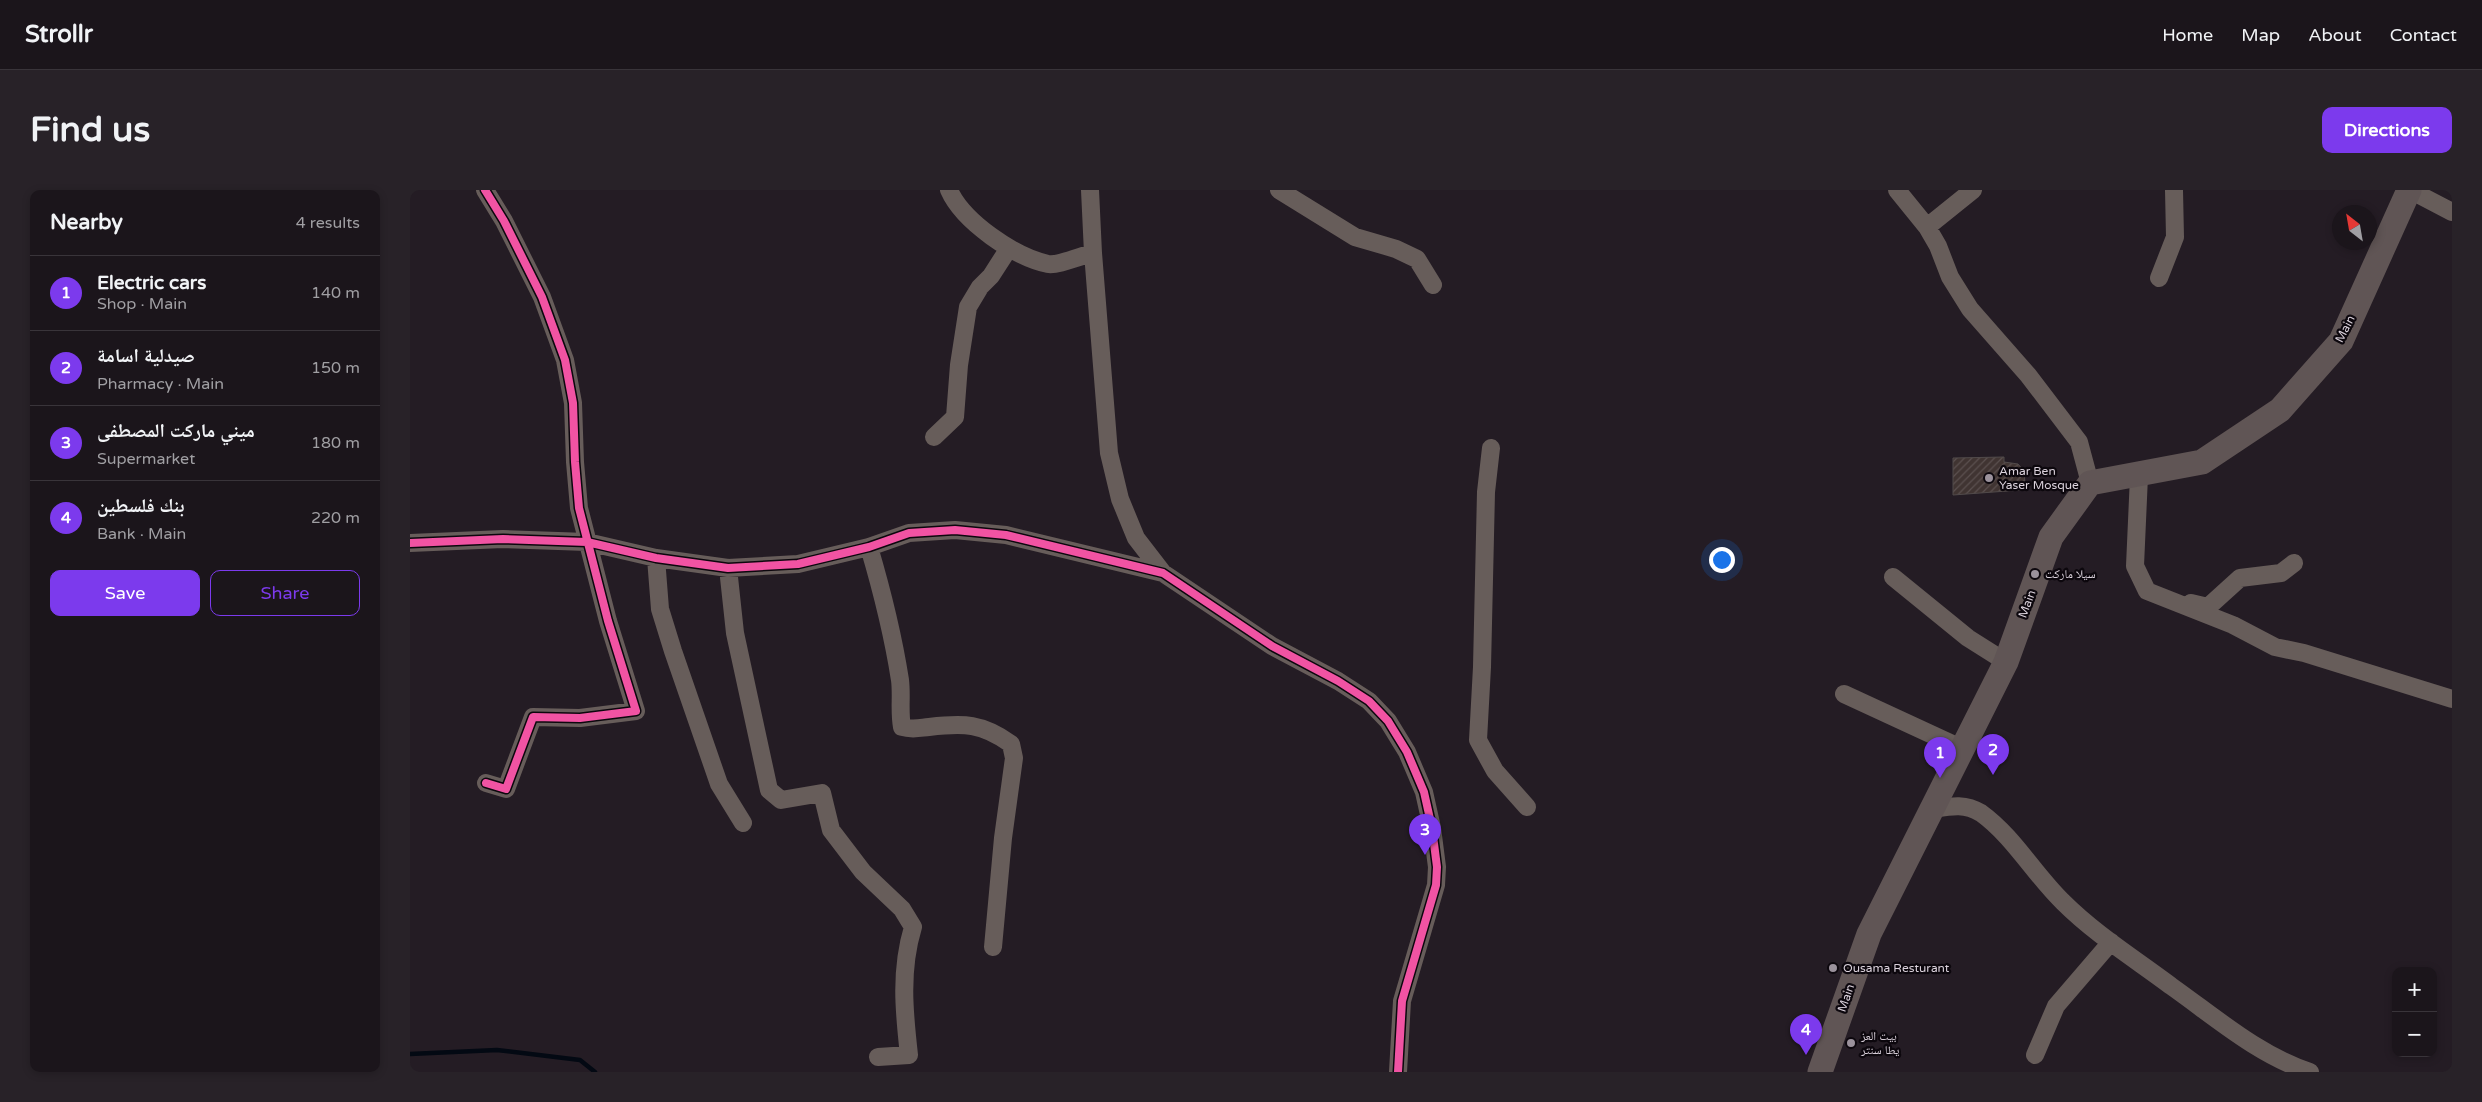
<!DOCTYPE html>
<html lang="en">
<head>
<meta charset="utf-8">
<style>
  :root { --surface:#1b151b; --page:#282228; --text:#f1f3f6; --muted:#a09fa3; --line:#39343a; --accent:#7c3aed }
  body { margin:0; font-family:"Varela Round","Noto Naskh Arabic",sans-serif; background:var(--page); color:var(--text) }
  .controls { position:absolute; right:15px; bottom:15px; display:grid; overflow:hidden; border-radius:10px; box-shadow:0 2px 8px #0003 }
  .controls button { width:45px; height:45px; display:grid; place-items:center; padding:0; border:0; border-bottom:1px solid var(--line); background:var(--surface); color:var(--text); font:25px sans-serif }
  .compass { position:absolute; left:1922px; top:15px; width:45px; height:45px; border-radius:50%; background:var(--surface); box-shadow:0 2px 8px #0003; rotate:329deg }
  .you { position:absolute; left:1311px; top:369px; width:18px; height:18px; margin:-12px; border:4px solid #fff; border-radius:50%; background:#1a73e8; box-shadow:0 0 0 8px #1a73e833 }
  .badge { display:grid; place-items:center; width:32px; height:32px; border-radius:50%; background:var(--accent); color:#fff; font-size:16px; font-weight:700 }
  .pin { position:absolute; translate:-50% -41px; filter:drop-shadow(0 1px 2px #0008) }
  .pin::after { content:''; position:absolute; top:26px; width:18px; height:15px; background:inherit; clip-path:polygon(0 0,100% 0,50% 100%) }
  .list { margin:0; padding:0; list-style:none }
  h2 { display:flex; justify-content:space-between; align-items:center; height:65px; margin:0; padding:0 20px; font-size:21px }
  h2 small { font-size:16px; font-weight:400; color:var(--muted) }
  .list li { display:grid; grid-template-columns:32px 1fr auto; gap:15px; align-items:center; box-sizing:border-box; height:75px; padding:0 20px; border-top:1px solid var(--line) }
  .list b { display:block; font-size:19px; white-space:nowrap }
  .list p { margin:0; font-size:16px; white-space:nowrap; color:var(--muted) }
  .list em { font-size:16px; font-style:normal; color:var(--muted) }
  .actions { display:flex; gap:10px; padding:15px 20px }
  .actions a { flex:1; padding:11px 0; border:1px solid var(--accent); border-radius:10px; text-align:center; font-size:18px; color:var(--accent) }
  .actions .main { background:var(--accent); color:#fff }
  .map { position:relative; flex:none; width:2042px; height:882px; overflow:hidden; border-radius:10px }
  header { display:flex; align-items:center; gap:30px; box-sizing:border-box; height:70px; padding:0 25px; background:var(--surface); border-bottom:1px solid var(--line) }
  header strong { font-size:24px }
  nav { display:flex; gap:28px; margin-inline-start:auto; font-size:18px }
  .intro { display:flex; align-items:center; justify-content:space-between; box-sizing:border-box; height:120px; padding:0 30px }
  h1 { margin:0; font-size:35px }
  .button { padding:12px 22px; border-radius:10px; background:var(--accent); color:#fff; font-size:18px; font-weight:700 }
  main { display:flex; gap:30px; padding:0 30px }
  aside { flex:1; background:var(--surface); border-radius:10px; box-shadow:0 2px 8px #0003 }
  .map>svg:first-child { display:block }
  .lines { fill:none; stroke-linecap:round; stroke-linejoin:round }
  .stream { stroke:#030913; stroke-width:4.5 }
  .building { fill:url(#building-hatch); stroke:#514a4a }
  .minor { stroke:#675d5a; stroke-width:18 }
  .secondary { stroke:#605555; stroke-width:25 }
  .cycleway-casing { stroke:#0c070d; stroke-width:11 }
  .cycleway { stroke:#f153a3; stroke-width:8 }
  .poi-dot { fill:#9b929c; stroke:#0c070d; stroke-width:2 }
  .labels { text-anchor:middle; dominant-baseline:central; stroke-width:4.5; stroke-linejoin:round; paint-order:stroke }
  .street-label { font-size:12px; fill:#dbd2dc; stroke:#0c070d }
  .poi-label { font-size:12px; fill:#dbd2dc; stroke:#0c070d; text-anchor:start }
</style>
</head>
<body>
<header>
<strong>Strollr</strong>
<nav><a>Home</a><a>Map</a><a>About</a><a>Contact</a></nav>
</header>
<div class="intro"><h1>Find us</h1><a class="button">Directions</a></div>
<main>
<aside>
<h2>Nearby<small>4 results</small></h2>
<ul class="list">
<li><span class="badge">1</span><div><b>Electric cars</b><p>Shop · Main</p></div><em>140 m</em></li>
<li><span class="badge">2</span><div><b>صيدلية اسامة</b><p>Pharmacy · Main</p></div><em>150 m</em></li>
<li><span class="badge">3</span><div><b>ميني ماركت المصطفى</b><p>Supermarket</p></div><em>180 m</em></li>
<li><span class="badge">4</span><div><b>بنك فلسطين</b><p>Bank · Main</p></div><em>220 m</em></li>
</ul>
<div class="actions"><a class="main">Save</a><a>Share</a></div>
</aside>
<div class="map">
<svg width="2042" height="882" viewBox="0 0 2042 882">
  <defs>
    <pattern id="building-hatch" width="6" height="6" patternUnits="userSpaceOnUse" patternTransform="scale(1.25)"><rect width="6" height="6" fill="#403432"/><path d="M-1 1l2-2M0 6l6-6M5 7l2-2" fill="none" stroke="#5b504f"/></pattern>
  </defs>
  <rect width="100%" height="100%" fill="#241c24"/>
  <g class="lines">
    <!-- stream -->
    <path class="stream" d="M 0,864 L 87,860 L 170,870 L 185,882"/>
  </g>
  <!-- building -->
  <path class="building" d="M 1594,267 L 1594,272 L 1608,274 L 1614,281 L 1615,294 L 1611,300 L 1543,305 L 1543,268 Z"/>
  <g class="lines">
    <!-- minor -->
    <path class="minor" d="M 75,0 L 94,31 L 132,107 L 155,170 L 163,213 L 165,272 L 169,318 L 198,431 L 226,521 L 170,528 L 123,527 L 96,599 L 76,593
      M 539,0 C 553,32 605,67 638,74 C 647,76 673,65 683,63
      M 680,0 L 683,63 L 699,263 L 710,309 L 726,348 L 753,383
      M 869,0 L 945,47 L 986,59 L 1007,69 L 1023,95
      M 1487,0 L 1517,37 L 1528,56 L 1540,87 L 1560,119 L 1618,185 L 1669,252 L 1680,293
      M 2000,0 L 2042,22
      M 1517,37 L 1563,0
      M 1749,88 L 1765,47 L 1764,0
      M 524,247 L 545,227 L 549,175 L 558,117 L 570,97 L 581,86 L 599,58
      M 1081,258 L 1076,302 L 1072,477 L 1068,550 L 1085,581 L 1117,617
      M 1729,286 L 1725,376 L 1737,401 L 1823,435 L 1865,457 L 1894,463 L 2042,509
      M 0,353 L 93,349 L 177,352 L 246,368 L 318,378 L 388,374 L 459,357 L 499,343 L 545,340 L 596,345 L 753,383 L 862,456 L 928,491 L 959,511 L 978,531 L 997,562 L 1014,602 L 1022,638 L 1027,677 L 1026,695 L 992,811 L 988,882
      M 459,357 C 472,401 483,445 490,490 C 492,506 489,521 492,537 C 502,540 509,538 519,537 C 554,533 572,533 601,554 L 604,568 L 593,648 L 583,757
      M 246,368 L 250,419 L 263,461 L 309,594 L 333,633
      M 318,378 L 325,443 L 359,600 L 371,610 L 412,603 L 421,640 L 453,682 L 492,719 L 503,737 C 490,780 494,821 499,865 L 468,867
      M 1483,387 L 1558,448 L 1596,472
      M 1781,413 L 1798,417 L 1830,388 L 1871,383 L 1884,373
      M 1434,504 L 1553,559
      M 1523,619 C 1541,616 1555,613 1571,623 C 1604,647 1624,684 1653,712 C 1685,744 1725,769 1761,796 C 1805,827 1848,865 1900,882
      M 1625,865 L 1646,816 L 1701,752"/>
    <!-- secondary -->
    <path class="secondary" d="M 1410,882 L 1459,744 L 1596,472 L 1641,347 L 1680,293 L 1792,272 L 1870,220 L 1931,151 L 1999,0"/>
    <defs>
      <path id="cycleway" d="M 75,0 L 94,31 L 132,107 L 155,170 L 163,213 L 165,272 L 169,318 L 198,431 L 226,521 L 170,528 L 123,527 L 96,599 L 76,593
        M 0,353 L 93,349 L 177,352 L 246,368 L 318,378 L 388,374 L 459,357 L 499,343 L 545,340 L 596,345 L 753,383 L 862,456 L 928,491 L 959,511 L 978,531 L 997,562 L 1014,602 L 1022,638 L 1027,677 L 1026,695 L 992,811 L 988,882"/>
    </defs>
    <!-- cycleway casing -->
    <use href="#cycleway" class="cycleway-casing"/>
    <!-- cycleway -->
    <use href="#cycleway" class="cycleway"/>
  </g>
  <!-- markers -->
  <g class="poi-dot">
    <circle cx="1579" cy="288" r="5"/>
    <circle cx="1625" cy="384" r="5"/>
    <circle cx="1423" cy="778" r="5"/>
    <circle cx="1441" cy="853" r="5"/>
  </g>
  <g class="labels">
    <!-- street labels -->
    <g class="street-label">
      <text transform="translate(1935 139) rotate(-63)">Main</text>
      <text transform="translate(1617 414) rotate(-70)">Main</text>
      <text transform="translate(1436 808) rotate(-71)">Main</text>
    </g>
    <!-- poi labels -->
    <g class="poi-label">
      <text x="1589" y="281">Amar Ben<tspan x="1589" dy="14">Yaser Mosque</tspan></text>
      <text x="1635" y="384">سيلا ماركت</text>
      <text x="1433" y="778">Ousama Resturant</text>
      <text x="1451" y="846">بيت العز<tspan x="1451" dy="14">يطا سنتر</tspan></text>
    </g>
  </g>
</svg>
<div class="controls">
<button>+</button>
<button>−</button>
</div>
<svg class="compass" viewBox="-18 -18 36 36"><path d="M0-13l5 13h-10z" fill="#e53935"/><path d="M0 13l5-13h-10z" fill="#a09fa3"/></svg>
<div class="you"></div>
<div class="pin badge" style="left:1530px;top:588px">1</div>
<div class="pin badge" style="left:1583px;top:585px">2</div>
<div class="pin badge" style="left:1015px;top:665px">3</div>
<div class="pin badge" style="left:1396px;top:865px">4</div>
</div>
</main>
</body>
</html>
